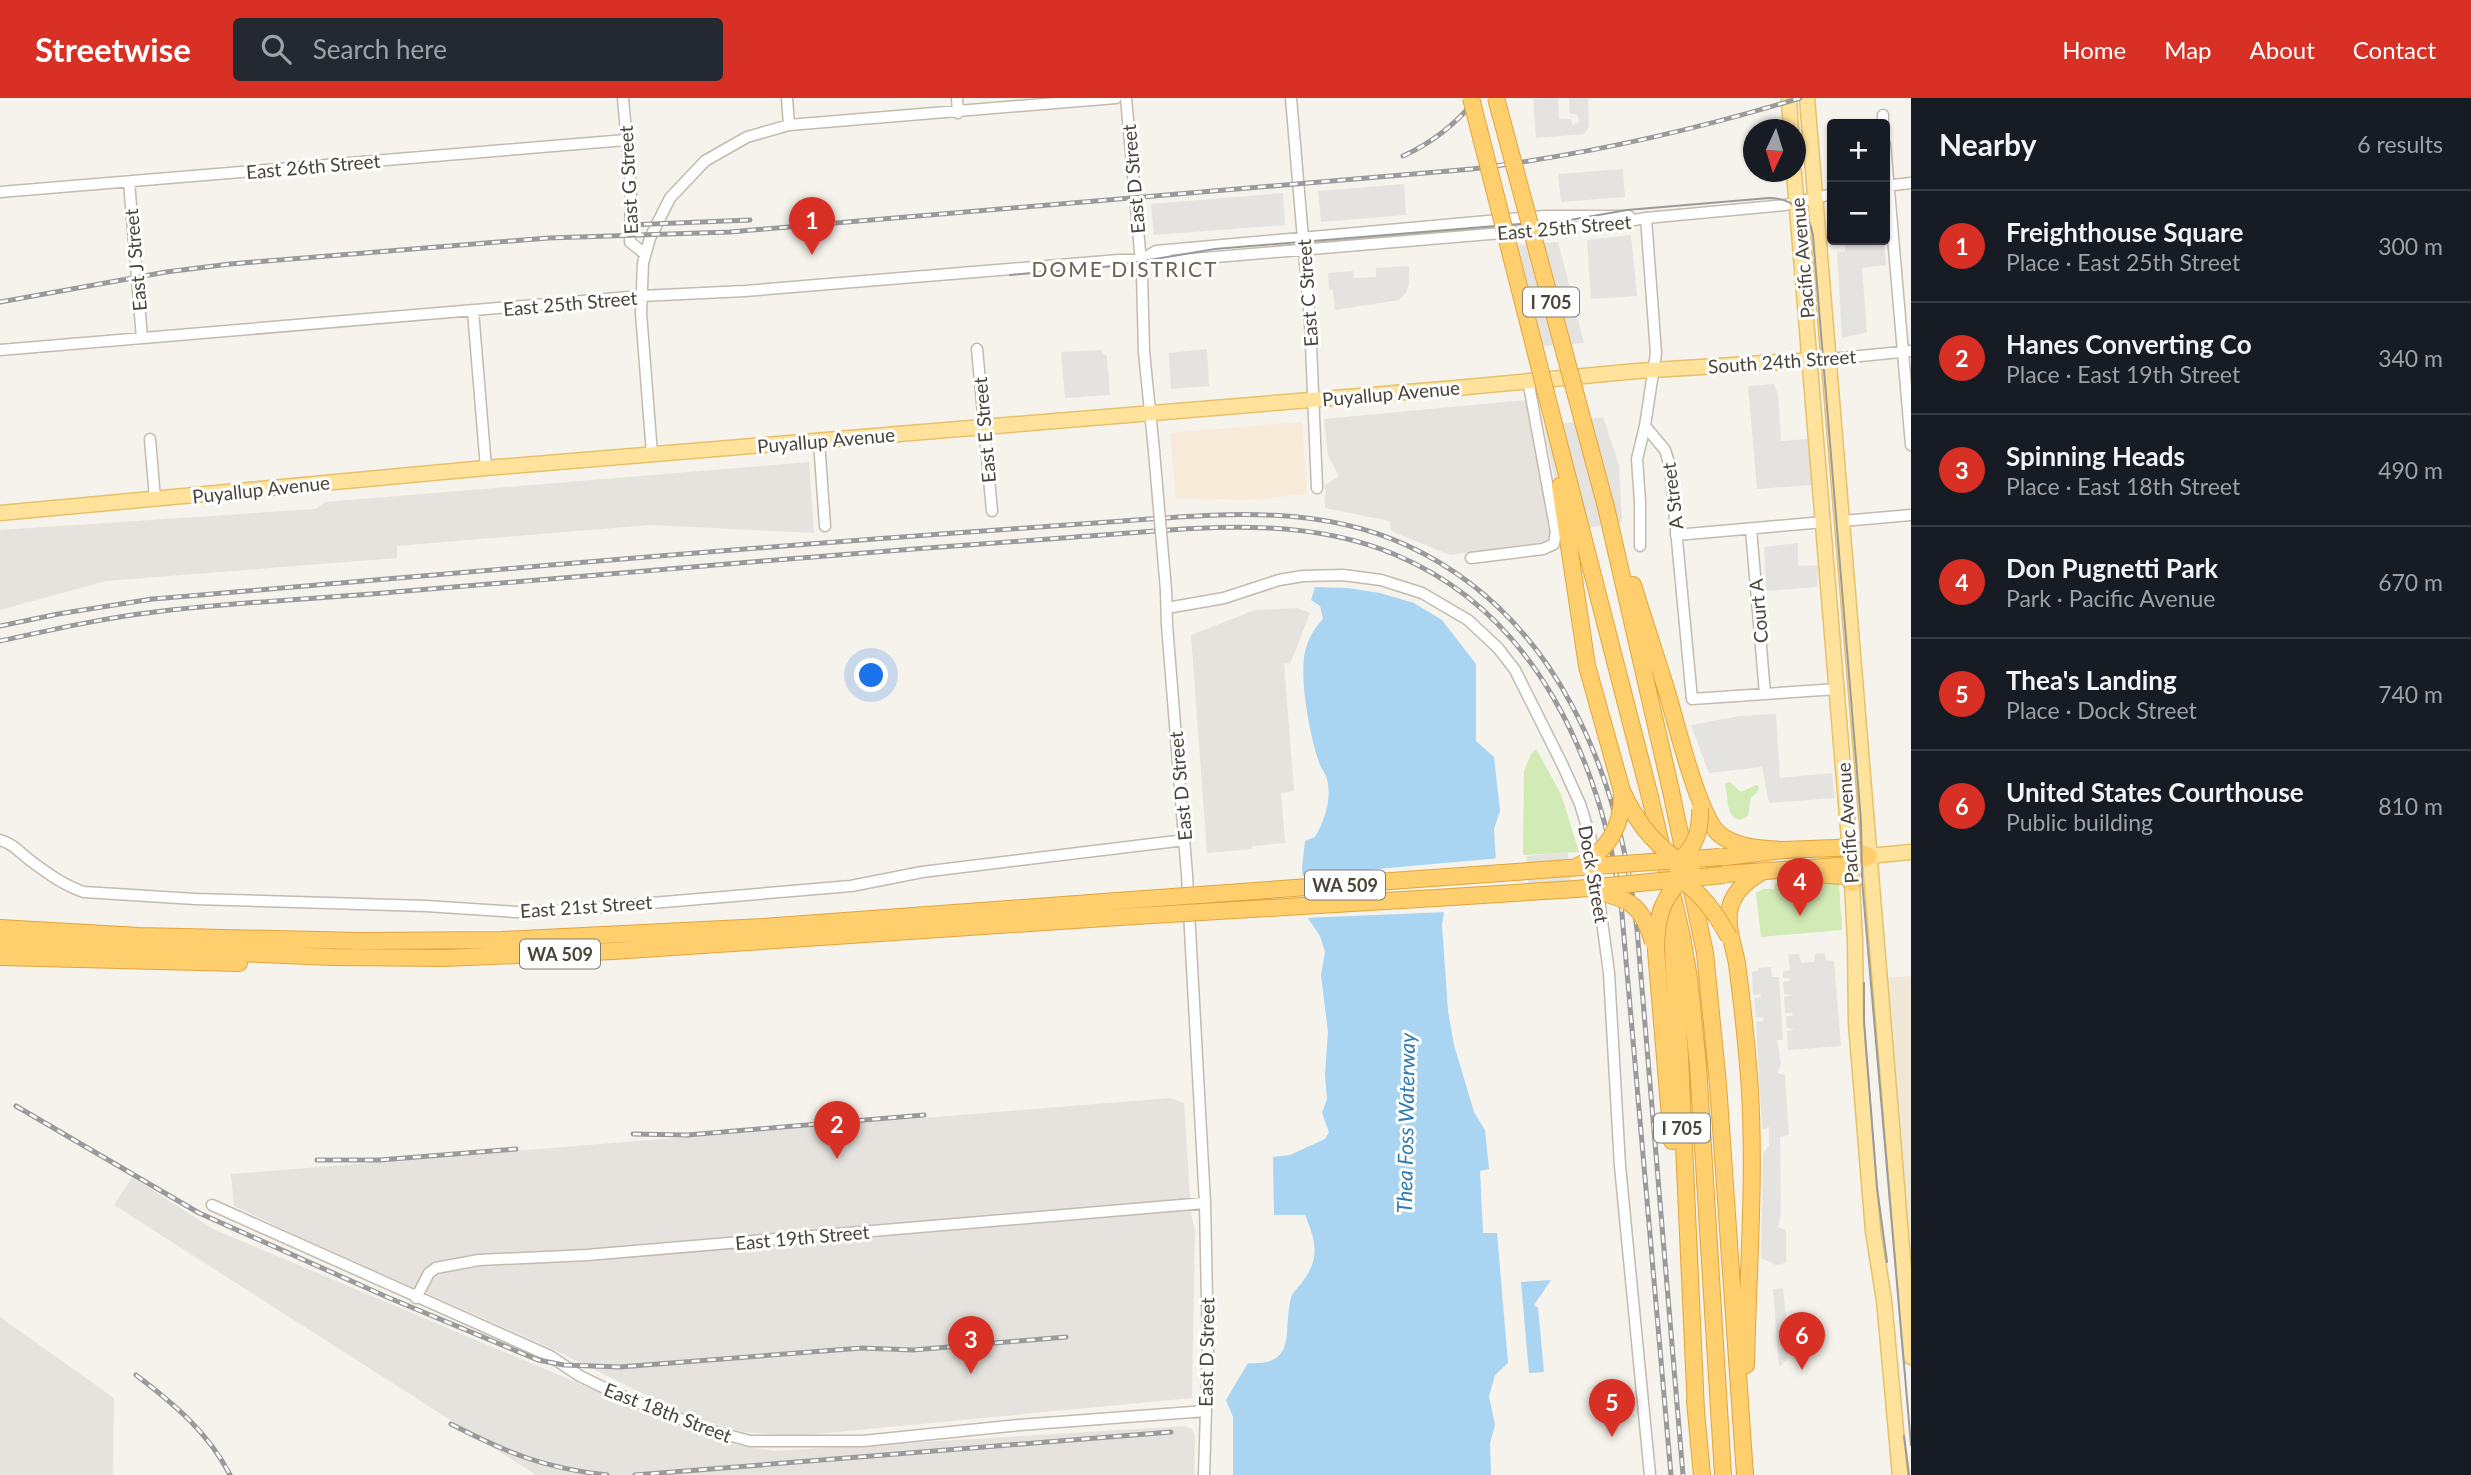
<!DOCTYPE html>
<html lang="en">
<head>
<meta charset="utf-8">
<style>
  :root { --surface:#171b24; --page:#242831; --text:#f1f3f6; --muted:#9ea1a6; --line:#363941; --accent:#d93025 }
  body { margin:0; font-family:Lato,sans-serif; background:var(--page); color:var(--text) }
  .controls { position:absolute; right:21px; top:21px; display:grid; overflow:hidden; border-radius:7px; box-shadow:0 2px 5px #0004 }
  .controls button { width:63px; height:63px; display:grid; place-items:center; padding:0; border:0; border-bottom:2px solid var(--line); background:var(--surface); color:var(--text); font:35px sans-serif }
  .compass { position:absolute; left:1743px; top:21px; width:63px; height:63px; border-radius:50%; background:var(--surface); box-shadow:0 2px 5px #0004; rotate:184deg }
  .you { position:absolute; left:872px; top:578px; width:24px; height:24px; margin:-18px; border:5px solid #fff; border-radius:50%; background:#1a73e8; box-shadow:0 0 0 10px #1a73e833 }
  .badge { display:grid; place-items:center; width:46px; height:46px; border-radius:50%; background:var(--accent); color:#fff; font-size:23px; font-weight:700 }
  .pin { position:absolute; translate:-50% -58px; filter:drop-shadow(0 2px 4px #0008) }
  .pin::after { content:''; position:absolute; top:37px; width:24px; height:21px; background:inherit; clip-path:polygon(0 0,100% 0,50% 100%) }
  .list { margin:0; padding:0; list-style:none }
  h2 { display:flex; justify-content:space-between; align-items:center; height:91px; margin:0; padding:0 28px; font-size:30px }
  h2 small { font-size:23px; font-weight:400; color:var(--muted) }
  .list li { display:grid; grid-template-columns:46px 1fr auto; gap:21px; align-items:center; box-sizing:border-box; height:112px; padding:0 28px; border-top:2px solid var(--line) }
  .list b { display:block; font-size:26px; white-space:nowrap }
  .list p { margin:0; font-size:23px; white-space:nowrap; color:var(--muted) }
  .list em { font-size:23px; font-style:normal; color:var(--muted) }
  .icon { flex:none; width:38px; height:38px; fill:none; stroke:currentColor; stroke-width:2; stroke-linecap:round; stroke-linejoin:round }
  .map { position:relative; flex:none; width:1911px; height:1377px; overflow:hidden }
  header { display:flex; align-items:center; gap:42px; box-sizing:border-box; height:98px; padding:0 35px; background:var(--accent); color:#fff }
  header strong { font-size:33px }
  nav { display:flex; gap:38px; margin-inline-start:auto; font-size:24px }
  .search { width:490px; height:63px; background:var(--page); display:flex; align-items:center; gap:18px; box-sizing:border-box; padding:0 24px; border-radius:7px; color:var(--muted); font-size:26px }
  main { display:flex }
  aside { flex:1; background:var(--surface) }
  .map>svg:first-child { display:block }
  .commercial { fill:#f7ead8 }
  .industrial { fill:#e6e2dd }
  .education { fill:#efe8d6 }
  .green { fill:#d2eab5 }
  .parking { fill:#e5e3e0 }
  .water { fill:#a9d4f2 }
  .pier { fill:#f6f3ec }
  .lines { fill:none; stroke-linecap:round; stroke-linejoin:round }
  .minor-casing { stroke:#c2bbae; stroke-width:13 }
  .major-casing { stroke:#e6c16a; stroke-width:17 }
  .highway-casing { stroke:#e0a43c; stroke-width:18 }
  .minor { stroke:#fff; stroke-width:10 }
  .major { stroke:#ffe39c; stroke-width:14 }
  .highway { stroke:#ffcf6e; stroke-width:16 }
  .tram { stroke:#9a9a9a; stroke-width:2 }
  .rail-casing { stroke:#9a9a9a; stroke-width:5 }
  .rail { stroke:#fff; stroke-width:2.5; stroke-dasharray:8; stroke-linecap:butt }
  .minor-bridge-casing { stroke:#c2bbae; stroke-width:13; stroke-linecap:butt }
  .highway-bridge-casing { stroke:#e0a43c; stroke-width:18; stroke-linecap:butt }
  .minor-bridge { stroke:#fff; stroke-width:10 }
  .highway-bridge { stroke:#ffcf6e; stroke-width:16 }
  .labels { text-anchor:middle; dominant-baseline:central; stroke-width:6; stroke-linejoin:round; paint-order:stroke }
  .shield { fill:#fff; stroke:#817c74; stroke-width:2 }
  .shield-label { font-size:18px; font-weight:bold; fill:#4b4439 }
  .street-label { font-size:19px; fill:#4b4439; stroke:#fff }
  .neighbourhood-label { font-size:21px; letter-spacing:2px; fill:#6e6250; stroke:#fff }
  .water-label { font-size:21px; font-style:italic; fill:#2e7ab2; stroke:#fff }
</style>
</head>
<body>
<header>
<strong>Streetwise</strong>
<div class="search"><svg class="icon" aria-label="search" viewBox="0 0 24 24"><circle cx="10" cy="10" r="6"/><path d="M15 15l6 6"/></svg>Search here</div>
<nav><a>Home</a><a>Map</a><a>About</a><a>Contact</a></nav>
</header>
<main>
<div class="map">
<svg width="1911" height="1377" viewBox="0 0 1911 1377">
  <rect width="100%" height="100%" fill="#f6f3ec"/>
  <!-- commercial -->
  <path class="commercial" d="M 1302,324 L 1307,396 L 1248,402 L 1176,400 L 1170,335 Z"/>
  <!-- industrial -->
  <path class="industrial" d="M 1527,302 L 1551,438 L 1545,444 L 1450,457 L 1391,433 L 1390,423 L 1325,410 L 1325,387 L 1339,378 L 1328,357 L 1324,321 Z
    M 809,364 L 814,435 L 650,427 L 397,448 L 397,460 L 106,483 L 0,512 L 0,432 L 315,411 L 325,404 Z
    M 1297,510 L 1310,515 L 1290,566 L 1284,565 L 1294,693 L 1281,695 L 1285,745 L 1252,748 L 1252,751 L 1207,755 L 1191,537 L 1255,512 Z
    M 1170,1000 L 1184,1005 L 1191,1114 L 1195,1134 L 1192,1300 L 795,1338 L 744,1334 L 691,1319 L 542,1246 L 304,1141 L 234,1108 L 231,1076 Z
    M 132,1079 L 213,1131 L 682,1329 L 721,1344 L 773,1353 L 1185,1328 L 1192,1331 L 1195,1338 L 1194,1377 L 536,1377 L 114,1107 Z
    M 0,1219 L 114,1300 L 113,1377 L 0,1377 Z"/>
  <!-- education -->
  <path class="education" d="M 1911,878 L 1911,1157 L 1885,880 Z"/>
  <!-- green -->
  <path class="green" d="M 1536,651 L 1561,696 L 1579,754 L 1523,757 L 1524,673 L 1531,656 Z
    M 1730,684 L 1741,694 L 1756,687 L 1759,688 L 1757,695 L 1751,699 L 1748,718 L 1740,722 C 1725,718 1729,701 1725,688 L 1726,685 Z
    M 1837,784 L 1839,785 L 1842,832 L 1761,839 L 1756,795 L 1763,791 L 1774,791 L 1775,786 Z"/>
  <!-- parking -->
  <path class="parking" d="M 1558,0 L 1559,21 L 1571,21 L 1573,28 L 1579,24 L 1578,19 L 1576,16 L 1570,16 L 1569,0 L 1588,0 L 1589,29 L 1584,36 L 1536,40 L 1533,1 Z
    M 1623,71 L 1625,99 L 1561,104 L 1558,76 Z
    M 1404,86 L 1406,117 L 1321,124 L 1318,93 Z
    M 1283,95 L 1285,127 L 1154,137 L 1151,106 Z
    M 1631,137 L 1637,198 L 1591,201 L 1587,142 Z
    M 1863,142 L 1884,142 L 1886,167 L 1862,170 L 1867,234 L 1842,240 L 1837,154 L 1845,153 L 1845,145 Z
    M 1558,144 L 1584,245 L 1528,249 L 1500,148 Z
    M 1409,168 L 1409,186 L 1406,195 L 1399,202 L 1335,212 L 1333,192 L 1329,192 L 1328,175 L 1353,173 L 1354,180 L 1376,179 L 1376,170 Z
    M 1207,251 L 1209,288 L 1171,291 L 1169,255 Z
    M 1102,252 L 1103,256 L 1107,258 L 1110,297 L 1065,300 L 1061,254 Z
    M 1774,286 L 1778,297 L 1781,343 L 1808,341 L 1812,387 L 1757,391 L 1748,288 Z
    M 1603,319 L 1619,367 L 1622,424 L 1565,434 L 1544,329 Z
    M 1798,445 L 1798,468 L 1818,467 L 1817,489 L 1766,493 L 1764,449 Z
    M 1776,616 L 1780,680 L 1832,675 L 1835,700 L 1769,705 L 1762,669 L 1709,675 L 1691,627 L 1740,618 Z
    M 1568,754 L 1572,800 L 1530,803 L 1526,758 Z
    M 1825,855 L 1826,862 L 1834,863 L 1841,948 L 1788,952 L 1787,933 L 1795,931 L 1787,930 L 1786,918 L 1792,918 L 1793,915 L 1785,915 L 1784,899 L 1792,897 L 1784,896 L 1783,884 L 1790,883 L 1789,880 L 1783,880 L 1783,873 L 1790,872 L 1788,856 L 1799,856 L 1801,865 L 1814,864 L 1815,856 Z
    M 1771,869 L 1772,879 L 1779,879 L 1783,942 L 1777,942 L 1781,966 L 1777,975 L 1785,977 L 1789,1037 L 1780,1039 L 1781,1116 L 1778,1129 L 1786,1132 L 1786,1165 L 1776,1167 L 1761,1160 L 1763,1056 L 1769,1047 L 1769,1029 L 1762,1032 L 1756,924 L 1763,923 L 1764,920 L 1756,919 L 1754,900 L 1761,899 L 1760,896 L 1753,897 L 1752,874 L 1758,873 L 1758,870 Z
    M 1783,1190 L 1789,1250 L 1787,1262 L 1779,1269 L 1773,1191 Z"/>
  <!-- water -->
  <path class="water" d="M 1315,489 L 1348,490 L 1380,495 L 1414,505 L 1442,522 L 1476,566 L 1476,643 L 1494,659 L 1500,713 L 1494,731 L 1496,764 L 1444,814 L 1442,827 L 1448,913 L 1454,947 L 1474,1014 L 1485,1032 L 1489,1071 L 1480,1073 L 1483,1135 L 1497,1135 L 1508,1265 L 1495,1277 L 1489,1298 L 1495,1327 L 1490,1345 L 1491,1377 L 1233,1377 L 1233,1319 L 1226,1302 L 1248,1265 C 1299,1268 1282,1233 1291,1200 C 1293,1193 1299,1189 1303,1183 C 1321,1159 1315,1141 1305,1117 L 1274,1117 L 1273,1059 L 1290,1057 L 1325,1041 L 1329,1034 L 1322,1015 L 1327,1001 L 1325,977 L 1328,934 L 1321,877 L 1325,854 L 1320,838 L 1305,816 L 1302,770 L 1305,743 L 1315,739 C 1325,722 1332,701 1327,681 C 1326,676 1322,672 1320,667 C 1310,640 1299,581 1305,554 C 1308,541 1314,530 1323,521 L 1320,508 L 1311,502 Z
    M 1551,1182 L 1534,1207 L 1538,1210 L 1544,1274 L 1529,1275 L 1521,1184 Z"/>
  <!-- pier -->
  <path class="pier" d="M 1500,760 L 1499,766 L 1486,784 L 1466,795 L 1448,814 L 1303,820 L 1301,816 L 1299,778 Z"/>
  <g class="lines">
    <defs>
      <path id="minor" d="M 623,0 L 631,91 L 630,144 L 645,156
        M 787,0 L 789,27
        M 957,0 L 958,15
        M 1126,0 L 1142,175 L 1144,254 L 1154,353
        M 1291,0 L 1310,223 L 1317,390
        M 1883,17 L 1883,26
        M 1885,46 L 1911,347
        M 129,84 L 142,240
        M 1885,88 L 1911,85
        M 0,94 L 626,42
        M 1646,120 L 1656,255 L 1645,328 L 1665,352 L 1670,368 L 1692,601 L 1837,591
        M 1141,162 L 1156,153 L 1544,118 L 1629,118
        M 473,213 L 486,370
        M 977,251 L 992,413
        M 0,252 L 641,198 L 745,193 L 1119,162 L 1180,162 L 1610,126 L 1646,120 L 1785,107 L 1832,96
        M 1830,261 L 1911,253
        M 150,341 L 155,401
        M 819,343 L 825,428
        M 652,356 L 641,215 L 643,165 L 650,140 L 670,100 L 705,63 L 747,39 L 789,27 L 1116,0
        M 1843,423 L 1911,417
        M 1751,431 L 1765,596
        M 1676,437 L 1824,424
        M 1640,448 L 1640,404 L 1637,361 L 1645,328
        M 1471,460 L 1543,451 L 1554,446 L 1556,434 L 1528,282
        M 1166,492 L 1167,527 L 1187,777 L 1205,1105 L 1208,1249 L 1204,1377
        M 1167,510 L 1224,500 L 1279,482 L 1303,478 L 1343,477 L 1381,482 L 1422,495 L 1468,522 L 1498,550 L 1515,572 L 1563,668 L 1580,706 L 1591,742 L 1609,875 L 1620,1068 L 1650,1377
        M 0,742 C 14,746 20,755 31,763 C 47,775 65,788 84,794 L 195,801 L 426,808 L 516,814 L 569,812 L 851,788 L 922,774 L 1185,742
        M 212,1107 L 550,1258 L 580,1278 L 617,1296 L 706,1331 L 750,1343 L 863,1343 L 1019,1327 L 1206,1313
        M 416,1200 L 429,1175 L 436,1170 L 479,1162 L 587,1157 L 1205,1105"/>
      <path id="major" d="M 1789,0 L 1791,32
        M 1807,0 L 1911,1259
        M 1794,74 L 1851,767 L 1855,842 L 1856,925 L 1873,1133 L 1884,1202 L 1900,1377
        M 0,415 L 486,370 L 1456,290 L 1637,273 L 1830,261
        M 1869,758 L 1911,754"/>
      <path id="highway" d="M 1546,295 L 1650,699 L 1682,839 L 1689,880 L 1698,967 L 1723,1377
        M 1560,388 L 1587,568 L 1622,693
        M 1606,409 L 1671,693 L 1705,855 L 1718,986 L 1745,1377
        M 1633,487 C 1644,523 1656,558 1667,594 C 1676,624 1698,716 1718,735 C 1735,750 1762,751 1784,752
        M 1709,761 L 1784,752 L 1835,750 L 1849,749 L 1869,758
        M 1711,777 L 1851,767 L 1869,758
        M 1826,777 L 1846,778 L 1852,785
        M 1452,799 L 1576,791
        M 1671,826 L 1680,959 L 1696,1313
        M 0,830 L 139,838 L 361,843 L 502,842 L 763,829 L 1117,803
        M 0,845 L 332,859 L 445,860 L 613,853 L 1120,819
        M 1656,853 L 1672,1043
        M 0,859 L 239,865
        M 1746,1267 C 1748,1171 1756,1073 1749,978 C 1746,941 1742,903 1737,866 C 1734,848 1727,833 1729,814 C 1732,795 1745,783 1762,774
        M 1695,1303 L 1702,1377"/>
    </defs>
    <!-- minor casing -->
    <use href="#minor" class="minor-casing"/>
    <!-- major casing -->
    <use href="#major" class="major-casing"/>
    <!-- highway casing -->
    <use href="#highway" class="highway-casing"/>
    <!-- minor -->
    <use href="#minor" class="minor"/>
    <!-- major -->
    <use href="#major" class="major"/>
    <!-- highway -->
    <use href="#highway" class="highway"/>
    <!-- tram -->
    <path class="tram" d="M 1010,177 L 1113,168 L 1215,151 L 1570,122 L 1627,112 L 1769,100 C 1792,100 1810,115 1813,138 L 1861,723 L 1862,782 L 1911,1347
      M 1864,885 L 1864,923 L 1877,1090 L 1887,1164
      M 1904,1338 L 1909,1377"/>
    <defs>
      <path id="rail" d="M 1403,58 C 1432,45 1457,25 1477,0
        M 628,127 L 750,122
        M 0,204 L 166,174 L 230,166 L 548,140 L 730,134 L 1472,71 C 1584,57 1692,33 1800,0
        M 0,528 L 58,516 L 152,501 C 415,479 678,455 941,436 C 1002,432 1062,427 1123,423 C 1219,416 1316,406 1406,447 C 1557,516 1619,675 1637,831 L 1683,1377
        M 0,543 C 51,532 103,520 155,514 C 234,504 315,501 394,494 C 517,484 640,474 763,463 C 867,455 972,446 1076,439 C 1183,432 1295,414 1396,457 C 1537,516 1600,663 1621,805 L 1671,1377
        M 16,1008 L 199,1115 L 387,1199 L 538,1262 L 564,1267 L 620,1269 L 862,1250 L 913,1252 L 1066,1239
        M 633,1036 L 687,1037 L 924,1017
        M 317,1062 L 380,1062 L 516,1051
        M 136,1277 C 174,1306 208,1334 230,1377
        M 451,1326 C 507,1355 544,1370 607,1377
        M 635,1377 L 1171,1334"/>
    </defs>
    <!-- rail casing -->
    <use href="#rail" class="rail-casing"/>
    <!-- rail -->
    <use href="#rail" class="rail"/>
    <defs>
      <path id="minor-bridge" d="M 1154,353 L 1166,492"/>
      <path id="highway-bridge" d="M 1471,0 L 1546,295
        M 1496,0 L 1606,409
        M 1622,693 C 1638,728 1659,752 1692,771 C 1663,796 1656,816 1656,853
        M 1676,766 C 1694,751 1701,734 1700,711
        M 1576,769 C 1607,754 1622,731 1622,696
        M 1676,779 C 1701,794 1715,814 1729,839
        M 1576,791 L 1724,777
        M 1596,794 C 1631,800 1643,810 1653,844
        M 1117,803 L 1720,759
        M 1120,819 L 1452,799"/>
    </defs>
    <!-- minor-bridge casing -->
    <use href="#minor-bridge" class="minor-bridge-casing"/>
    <!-- highway-bridge casing -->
    <use href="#highway-bridge" class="highway-bridge-casing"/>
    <!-- minor-bridge -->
    <use href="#minor-bridge" class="minor-bridge"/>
    <!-- highway-bridge -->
    <use href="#highway-bridge" class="highway-bridge"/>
  </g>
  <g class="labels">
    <!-- shield labels -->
    <g class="shield">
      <rect x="1523" y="189.5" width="56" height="29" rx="5"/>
      <rect x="1305" y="772.5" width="80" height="29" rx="5"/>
      <rect x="520" y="841.5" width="80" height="29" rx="5"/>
      <rect x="1654" y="1015.5" width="56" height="29" rx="5"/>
    </g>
    <g class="shield-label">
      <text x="1551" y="204">I 705</text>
      <text x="1345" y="787">WA 509</text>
      <text x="560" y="856">WA 509</text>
      <text x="1682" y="1030">I 705</text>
    </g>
    <!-- street labels -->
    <g class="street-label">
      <text transform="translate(313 68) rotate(-5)">East 26th Street</text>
      <text transform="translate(1133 81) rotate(-95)">East D Street</text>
      <text transform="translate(628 82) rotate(-93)">East G Street</text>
      <text transform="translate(1564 129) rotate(-5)">East 25th Street</text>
      <text transform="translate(1802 160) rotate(-95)">Pacific Avenue</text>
      <text transform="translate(135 162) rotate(-95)">East J Street</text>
      <text transform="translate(1307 195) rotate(-94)">East C Street</text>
      <text transform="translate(570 205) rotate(-5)">East 25th Street</text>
      <text transform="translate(1782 263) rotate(-4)">South 24th Street</text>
      <text transform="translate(1391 295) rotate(-5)">Puyallup Avenue</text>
      <text transform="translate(984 332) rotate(-95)">East E Street</text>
      <text transform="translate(826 342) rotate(-5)">Puyallup Avenue</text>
      <text transform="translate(261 391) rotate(-6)">Puyallup Avenue</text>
      <text transform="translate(1672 398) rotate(-97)">A Street</text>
      <text transform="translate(1758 513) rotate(-95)">Court A</text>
      <text transform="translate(1180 688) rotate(-95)">East D Street</text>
      <text transform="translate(1847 725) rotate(-94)">Pacific Avenue</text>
      <text transform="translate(1594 776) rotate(80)">Dock Street</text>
      <text transform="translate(586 808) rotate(-4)">East 21st Street</text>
      <text transform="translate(802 1139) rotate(-5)">East 19th Street</text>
      <text transform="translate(1206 1254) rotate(-89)">East D Street</text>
      <text transform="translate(668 1314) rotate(21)">East 18th Street</text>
    </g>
    <!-- neighbourhood labels -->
    <g class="neighbourhood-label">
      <text x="1125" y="170">DOME DISTRICT</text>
    </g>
    <!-- water labels -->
    <g class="water-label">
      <text transform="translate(1405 1025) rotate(-89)">Thea Foss Waterway</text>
    </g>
  </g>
</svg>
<div class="controls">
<button>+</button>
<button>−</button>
</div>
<svg class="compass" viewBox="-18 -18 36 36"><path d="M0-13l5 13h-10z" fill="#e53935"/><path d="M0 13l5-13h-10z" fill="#9ea1a6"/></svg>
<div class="you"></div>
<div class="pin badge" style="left:812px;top:157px">1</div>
<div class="pin badge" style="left:837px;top:1061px">2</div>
<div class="pin badge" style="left:971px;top:1276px">3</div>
<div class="pin badge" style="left:1800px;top:818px">4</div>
<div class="pin badge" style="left:1612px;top:1339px">5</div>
<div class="pin badge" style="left:1802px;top:1272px">6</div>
</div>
<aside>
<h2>Nearby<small>6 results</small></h2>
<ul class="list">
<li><span class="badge">1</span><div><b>Freighthouse Square</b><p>Place · East 25th Street</p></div><em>300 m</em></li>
<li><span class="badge">2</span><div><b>Hanes Converting Co</b><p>Place · East 19th Street</p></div><em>340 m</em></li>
<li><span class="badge">3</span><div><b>Spinning Heads</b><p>Place · East 18th Street</p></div><em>490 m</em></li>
<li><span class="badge">4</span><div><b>Don Pugnetti Park</b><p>Park · Pacific Avenue</p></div><em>670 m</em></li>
<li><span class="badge">5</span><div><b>Thea's Landing</b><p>Place · Dock Street</p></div><em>740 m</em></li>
<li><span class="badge">6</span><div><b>United States Courthouse</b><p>Public building</p></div><em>810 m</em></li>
</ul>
</aside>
</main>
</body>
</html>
